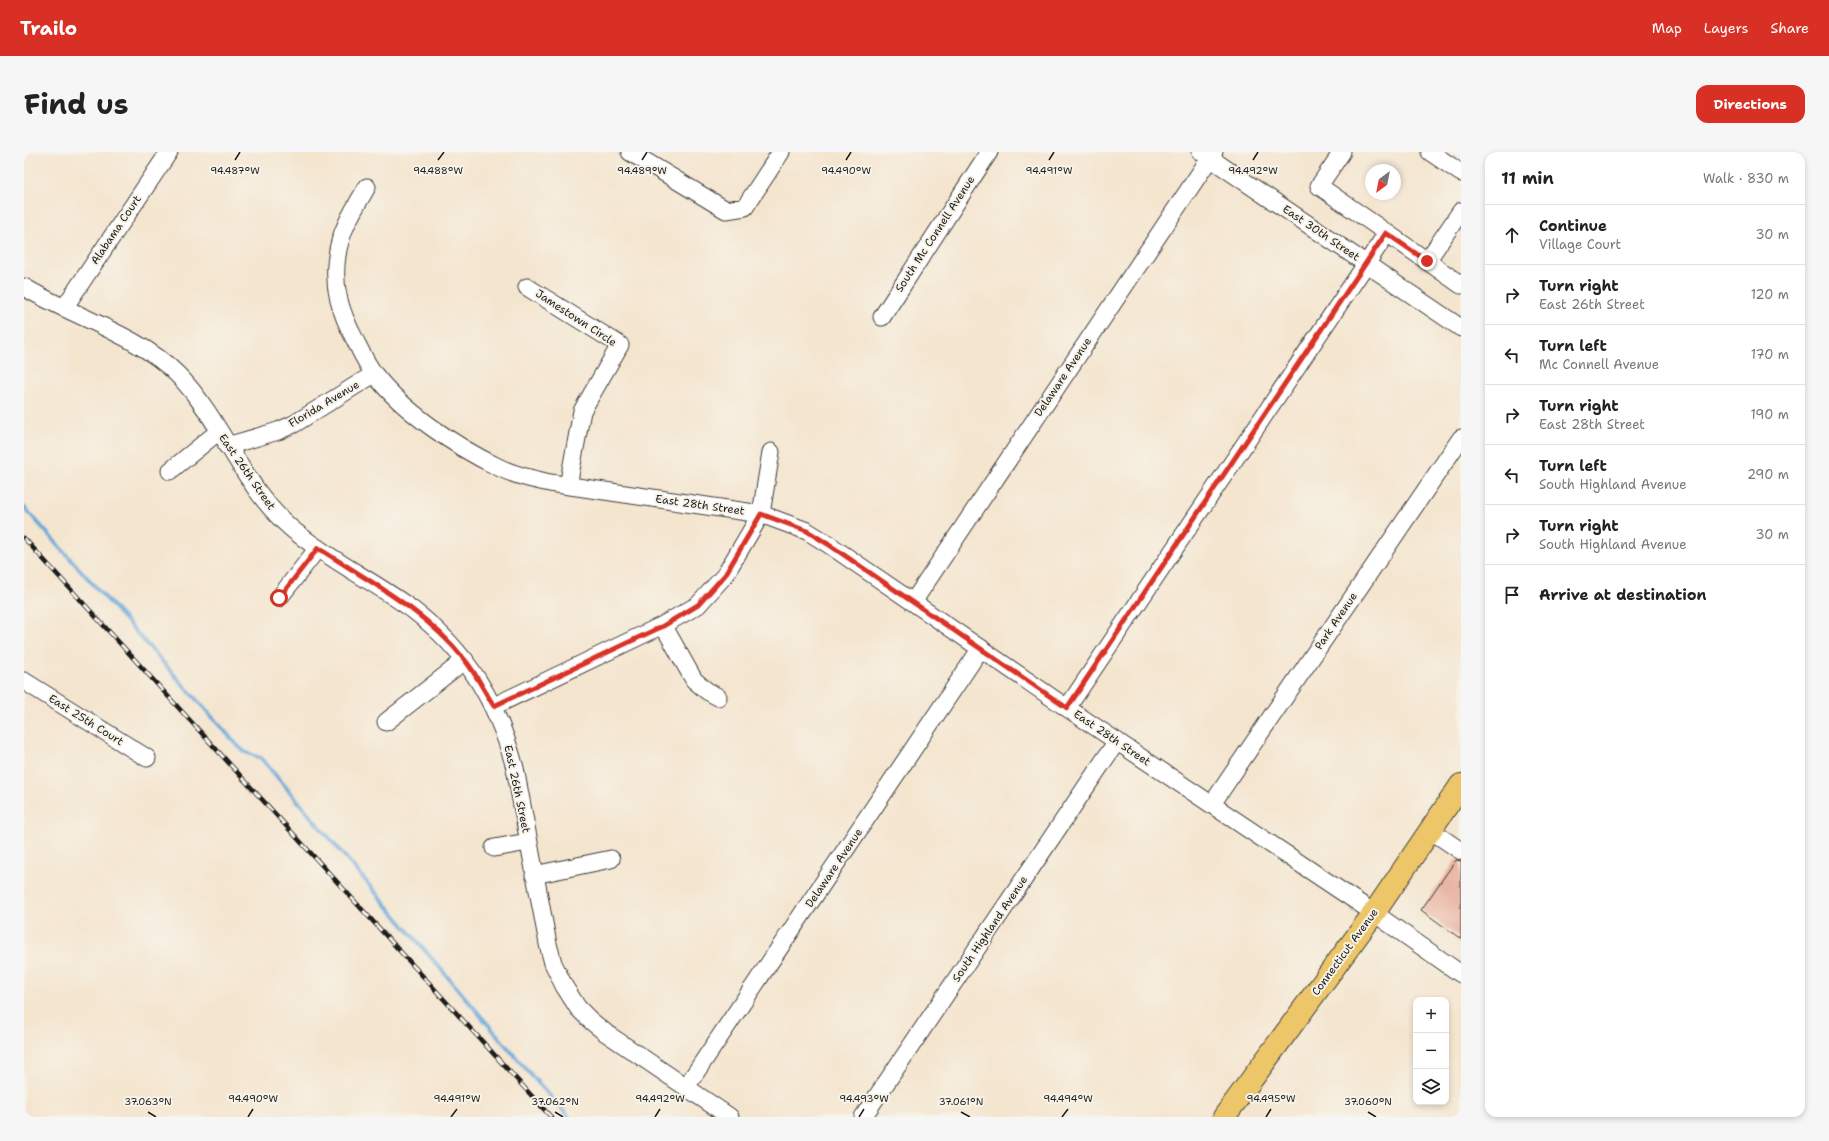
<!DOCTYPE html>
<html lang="en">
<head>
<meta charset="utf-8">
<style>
  :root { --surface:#fff; --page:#f6f6f6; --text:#222; --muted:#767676; --line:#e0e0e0; --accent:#d93025 }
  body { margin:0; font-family:"Shantell Sans",sans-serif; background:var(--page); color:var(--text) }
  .controls { position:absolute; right:12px; bottom:12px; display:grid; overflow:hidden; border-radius:8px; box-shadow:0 2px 6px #0003 }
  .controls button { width:36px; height:36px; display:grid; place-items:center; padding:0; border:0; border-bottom:1px solid var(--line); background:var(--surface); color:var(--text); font:20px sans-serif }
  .compass { position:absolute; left:1341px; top:12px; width:36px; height:36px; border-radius:50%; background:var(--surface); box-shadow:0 2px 6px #0003; rotate:212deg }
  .stop { position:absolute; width:12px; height:12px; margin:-9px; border:3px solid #d93025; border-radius:50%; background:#fff }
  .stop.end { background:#d93025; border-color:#fff; box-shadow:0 1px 4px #0008 }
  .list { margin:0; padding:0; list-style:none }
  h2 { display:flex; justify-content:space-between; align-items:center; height:52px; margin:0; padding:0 16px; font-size:17px }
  h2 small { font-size:13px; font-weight:400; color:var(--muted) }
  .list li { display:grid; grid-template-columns:26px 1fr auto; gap:12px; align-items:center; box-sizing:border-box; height:60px; padding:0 16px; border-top:1px solid var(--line) }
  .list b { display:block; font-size:15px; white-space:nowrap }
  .list p { margin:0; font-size:13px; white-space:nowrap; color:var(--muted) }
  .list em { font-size:13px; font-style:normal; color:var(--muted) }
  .icon { flex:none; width:22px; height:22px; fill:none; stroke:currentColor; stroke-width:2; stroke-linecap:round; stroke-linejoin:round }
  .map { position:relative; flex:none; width:1437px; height:965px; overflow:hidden; border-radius:12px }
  header { display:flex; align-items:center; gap:24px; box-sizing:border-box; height:56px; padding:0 20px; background:var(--accent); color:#fff }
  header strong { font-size:19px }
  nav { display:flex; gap:22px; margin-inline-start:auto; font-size:14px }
  .intro { display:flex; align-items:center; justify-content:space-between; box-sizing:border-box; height:96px; padding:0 24px }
  h1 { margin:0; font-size:28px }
  .button { padding:10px 18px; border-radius:12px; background:var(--accent); color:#fff; font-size:14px; font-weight:700 }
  main { display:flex; gap:24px; padding:0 24px }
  aside { flex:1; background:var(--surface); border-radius:12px; box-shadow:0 2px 6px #0003 }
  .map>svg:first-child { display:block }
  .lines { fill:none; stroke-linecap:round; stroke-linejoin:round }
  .stream { stroke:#66a7da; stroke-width:4 }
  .building { fill:#e9b6a4 }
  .minor-casing { stroke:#3c3a37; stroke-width:19 }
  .major-casing { stroke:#3c3a37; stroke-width:24 }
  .minor { stroke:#fff; stroke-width:17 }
  .major { stroke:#ecc669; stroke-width:22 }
  .rail-casing { stroke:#1c1c1c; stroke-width:4.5 }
  .rail { stroke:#f7f3e8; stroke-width:3; stroke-dasharray:9; stroke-linecap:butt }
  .route { stroke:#d93025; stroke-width:5 }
  .ticks { fill:none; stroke:#1c1c1c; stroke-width:1.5 }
  .labels { text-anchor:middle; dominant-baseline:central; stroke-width:4; stroke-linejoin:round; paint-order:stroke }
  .street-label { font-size:11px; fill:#1c1c1c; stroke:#f7f3e8 }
  .ticks-label { font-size:10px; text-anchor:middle; fill:#1c1c1c; stroke:#f7f3e8; stroke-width:4; stroke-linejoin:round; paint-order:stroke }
</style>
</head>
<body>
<header>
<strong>Trailo</strong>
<nav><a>Map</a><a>Layers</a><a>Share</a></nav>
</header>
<div class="intro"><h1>Find us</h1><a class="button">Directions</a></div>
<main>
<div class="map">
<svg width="1437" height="965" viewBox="0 0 1437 965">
  <rect width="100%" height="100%" fill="#f7f3e8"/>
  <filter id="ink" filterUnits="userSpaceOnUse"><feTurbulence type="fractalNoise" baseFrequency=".025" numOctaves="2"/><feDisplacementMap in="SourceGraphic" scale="8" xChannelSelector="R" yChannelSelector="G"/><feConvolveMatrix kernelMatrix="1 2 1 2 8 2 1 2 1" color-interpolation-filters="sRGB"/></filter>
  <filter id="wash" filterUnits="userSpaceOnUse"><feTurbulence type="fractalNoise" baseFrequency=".012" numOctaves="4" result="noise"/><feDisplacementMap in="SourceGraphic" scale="16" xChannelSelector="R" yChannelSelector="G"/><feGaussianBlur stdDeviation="0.9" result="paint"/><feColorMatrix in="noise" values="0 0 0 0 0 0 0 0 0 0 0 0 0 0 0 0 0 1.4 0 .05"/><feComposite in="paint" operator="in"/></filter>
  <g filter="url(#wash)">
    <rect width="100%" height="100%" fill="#f4e5cf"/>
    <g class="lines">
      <!-- stream -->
      <path class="stream" d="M 0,355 L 214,594 L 221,600 L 237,606 L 508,924 L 545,965"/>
    </g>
    <g id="blocks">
      <!-- building -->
      <path class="building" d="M 1432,708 L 1437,709 L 1437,787 L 1397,758 Z"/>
    </g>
  </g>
  <g filter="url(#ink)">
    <use href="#blocks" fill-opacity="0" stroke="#3c3a37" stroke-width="1"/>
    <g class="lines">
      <defs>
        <path id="minor" d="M 606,0 L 702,58 L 721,55 L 757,0
          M 1177,0 L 1437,176
          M 1318,0 L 1295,34 L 1363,81
          M 1406,0 L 1437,21
          M 343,35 C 330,57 316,79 313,104 C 308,136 317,161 331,188 C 337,200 343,213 351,223 C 379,259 432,295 474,315 C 490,323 508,327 526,331 L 737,362 L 783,379 L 804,392 L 1043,556 L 1350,761 L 1437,822
          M 1403,109 L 1437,133
          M 0,135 C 48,164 115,183 154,223 C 199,269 218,335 268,377 C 305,408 350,429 389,458 C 444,500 473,550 491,616 L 524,792 L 529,811 L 540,834 L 554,856 L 567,869 L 582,881 L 706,965
          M 503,135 L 596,193 L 558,259 L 544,334
          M 40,156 L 145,0
          M 858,165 L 965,0
          M 203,294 L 254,279 L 270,272 L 350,222
          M 146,319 L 195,279
          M 255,446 L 294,396
          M 889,450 L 1190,0
          M 639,473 L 670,528 L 683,539 L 694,545
          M 0,529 L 123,606
          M 470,554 L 639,473 L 674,453 L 701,423 L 737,362 L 747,300
          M 1043,556 L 1363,81 L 1403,109 L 1437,59
          M 362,570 L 441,508
          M 1188,652 L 1437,286
          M 1406,678 L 1437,699
          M 470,696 L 504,690
          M 510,723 L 587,707
          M 662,935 L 957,496
          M 839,965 L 1093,589"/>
        <path id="major" d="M 1200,965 L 1350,761 L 1437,633"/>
      </defs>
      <!-- minor casing -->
      <use href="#minor" class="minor-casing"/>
      <!-- major casing -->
      <use href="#major" class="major-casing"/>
      <!-- minor -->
      <use href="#minor" class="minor"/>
      <!-- major -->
      <use href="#major" class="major"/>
      <defs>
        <path id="rail" d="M 0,386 L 527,965"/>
      </defs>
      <!-- rail casing -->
      <use href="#rail" class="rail-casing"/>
      <!-- rail -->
      <use href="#rail" class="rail"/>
    </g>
  </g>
  <g class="lines" filter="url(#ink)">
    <!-- route -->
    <path class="route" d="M 255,446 L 294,396 C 345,429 402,459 440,507 C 452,521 460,539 470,554 L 639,474 L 674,453 L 701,423 L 737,362 L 783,379 L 804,392 L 1043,556 L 1362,81 L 1403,109"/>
  </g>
  <!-- ticks -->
  <path class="ticks" d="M 211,8 L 216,0M 414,8 L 420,0M 618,8 L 623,0M 822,8 L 827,0M 1025,8 L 1030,0M 1229,8 L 1234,0M 124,960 L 132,965M 531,960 L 539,965M 937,960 L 946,965M 1344,960 L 1352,965M 224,965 L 229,957M 427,965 L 433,957M 631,965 L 636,957M 835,965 L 840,957M 1038,965 L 1044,957M 1242,965 L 1247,957"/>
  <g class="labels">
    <!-- street labels -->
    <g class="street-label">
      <text transform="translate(92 78) rotate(-56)">Alabama Court</text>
      <text transform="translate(1297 81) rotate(34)">East 30th Street</text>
      <text transform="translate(911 82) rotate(-57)">South Mc Connell Avenue</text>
      <text transform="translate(552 166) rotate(33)">Jamestown Circle</text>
      <text transform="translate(1039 225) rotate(-56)">Delaware Avenue</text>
      <text transform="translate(300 252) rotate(-31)">Florida Avenue</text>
      <text transform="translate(223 320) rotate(55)">East 26th Street</text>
      <text transform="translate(676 353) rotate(8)">East 28th Street</text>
      <text transform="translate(1312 469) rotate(-56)">Park Avenue</text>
      <text transform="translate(62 568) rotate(32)">East 25th Court</text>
      <text transform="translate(1088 586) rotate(34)">East 28th Street</text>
      <text transform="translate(493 637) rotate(78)">East 26th Street</text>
      <text transform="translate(810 716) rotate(-56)">Delaware Avenue</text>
      <text transform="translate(966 777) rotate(-56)">South Highland Avenue</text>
      <text transform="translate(1321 800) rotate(-54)">Connecticut Avenue</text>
    </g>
  </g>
  <g class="ticks-label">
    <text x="211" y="22">94.487°W</text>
    <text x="414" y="22">94.488°W</text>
    <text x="618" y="22">94.489°W</text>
    <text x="822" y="22">94.490°W</text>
    <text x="1025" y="22">94.491°W</text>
    <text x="1229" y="22">94.492°W</text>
    <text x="229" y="950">94.490°W</text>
    <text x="433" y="950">94.491°W</text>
    <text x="636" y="950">94.492°W</text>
    <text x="840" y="950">94.493°W</text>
    <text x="1044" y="950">94.494°W</text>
    <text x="1247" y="950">94.495°W</text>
    <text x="124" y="953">37.063°N</text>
    <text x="531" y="953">37.062°N</text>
    <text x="937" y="953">37.061°N</text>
    <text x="1344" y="953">37.060°N</text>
  </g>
</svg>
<div class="controls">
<button>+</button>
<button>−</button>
<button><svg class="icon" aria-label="layers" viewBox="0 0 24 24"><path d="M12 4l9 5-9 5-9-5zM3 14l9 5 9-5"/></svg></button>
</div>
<svg class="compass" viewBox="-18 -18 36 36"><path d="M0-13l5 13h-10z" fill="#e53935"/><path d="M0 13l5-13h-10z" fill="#767676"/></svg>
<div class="stop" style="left:255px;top:446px"></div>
<div class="stop end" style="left:1403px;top:109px"></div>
</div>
<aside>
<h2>11 min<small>Walk · 830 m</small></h2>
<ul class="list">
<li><svg class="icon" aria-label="ahead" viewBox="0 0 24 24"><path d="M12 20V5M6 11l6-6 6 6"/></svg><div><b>Continue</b><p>Village Court</p></div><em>30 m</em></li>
<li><svg class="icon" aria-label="right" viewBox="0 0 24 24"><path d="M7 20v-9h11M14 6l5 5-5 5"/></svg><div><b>Turn right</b><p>East 26th Street</p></div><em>120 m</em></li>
<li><svg class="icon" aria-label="left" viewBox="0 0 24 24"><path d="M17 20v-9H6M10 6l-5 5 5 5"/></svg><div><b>Turn left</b><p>Mc Connell Avenue</p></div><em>170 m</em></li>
<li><svg class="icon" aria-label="right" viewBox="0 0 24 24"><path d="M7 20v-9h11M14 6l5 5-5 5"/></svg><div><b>Turn right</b><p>East 28th Street</p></div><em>190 m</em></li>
<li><svg class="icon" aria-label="left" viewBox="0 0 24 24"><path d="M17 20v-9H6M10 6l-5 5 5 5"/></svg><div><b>Turn left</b><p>South Highland Avenue</p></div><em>290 m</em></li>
<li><svg class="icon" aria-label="right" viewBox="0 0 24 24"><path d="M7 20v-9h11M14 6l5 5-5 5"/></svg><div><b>Turn right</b><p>South Highland Avenue</p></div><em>30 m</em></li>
<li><svg class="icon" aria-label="arrive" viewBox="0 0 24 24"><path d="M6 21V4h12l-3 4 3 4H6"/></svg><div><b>Arrive at destination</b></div></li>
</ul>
</aside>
</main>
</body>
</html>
